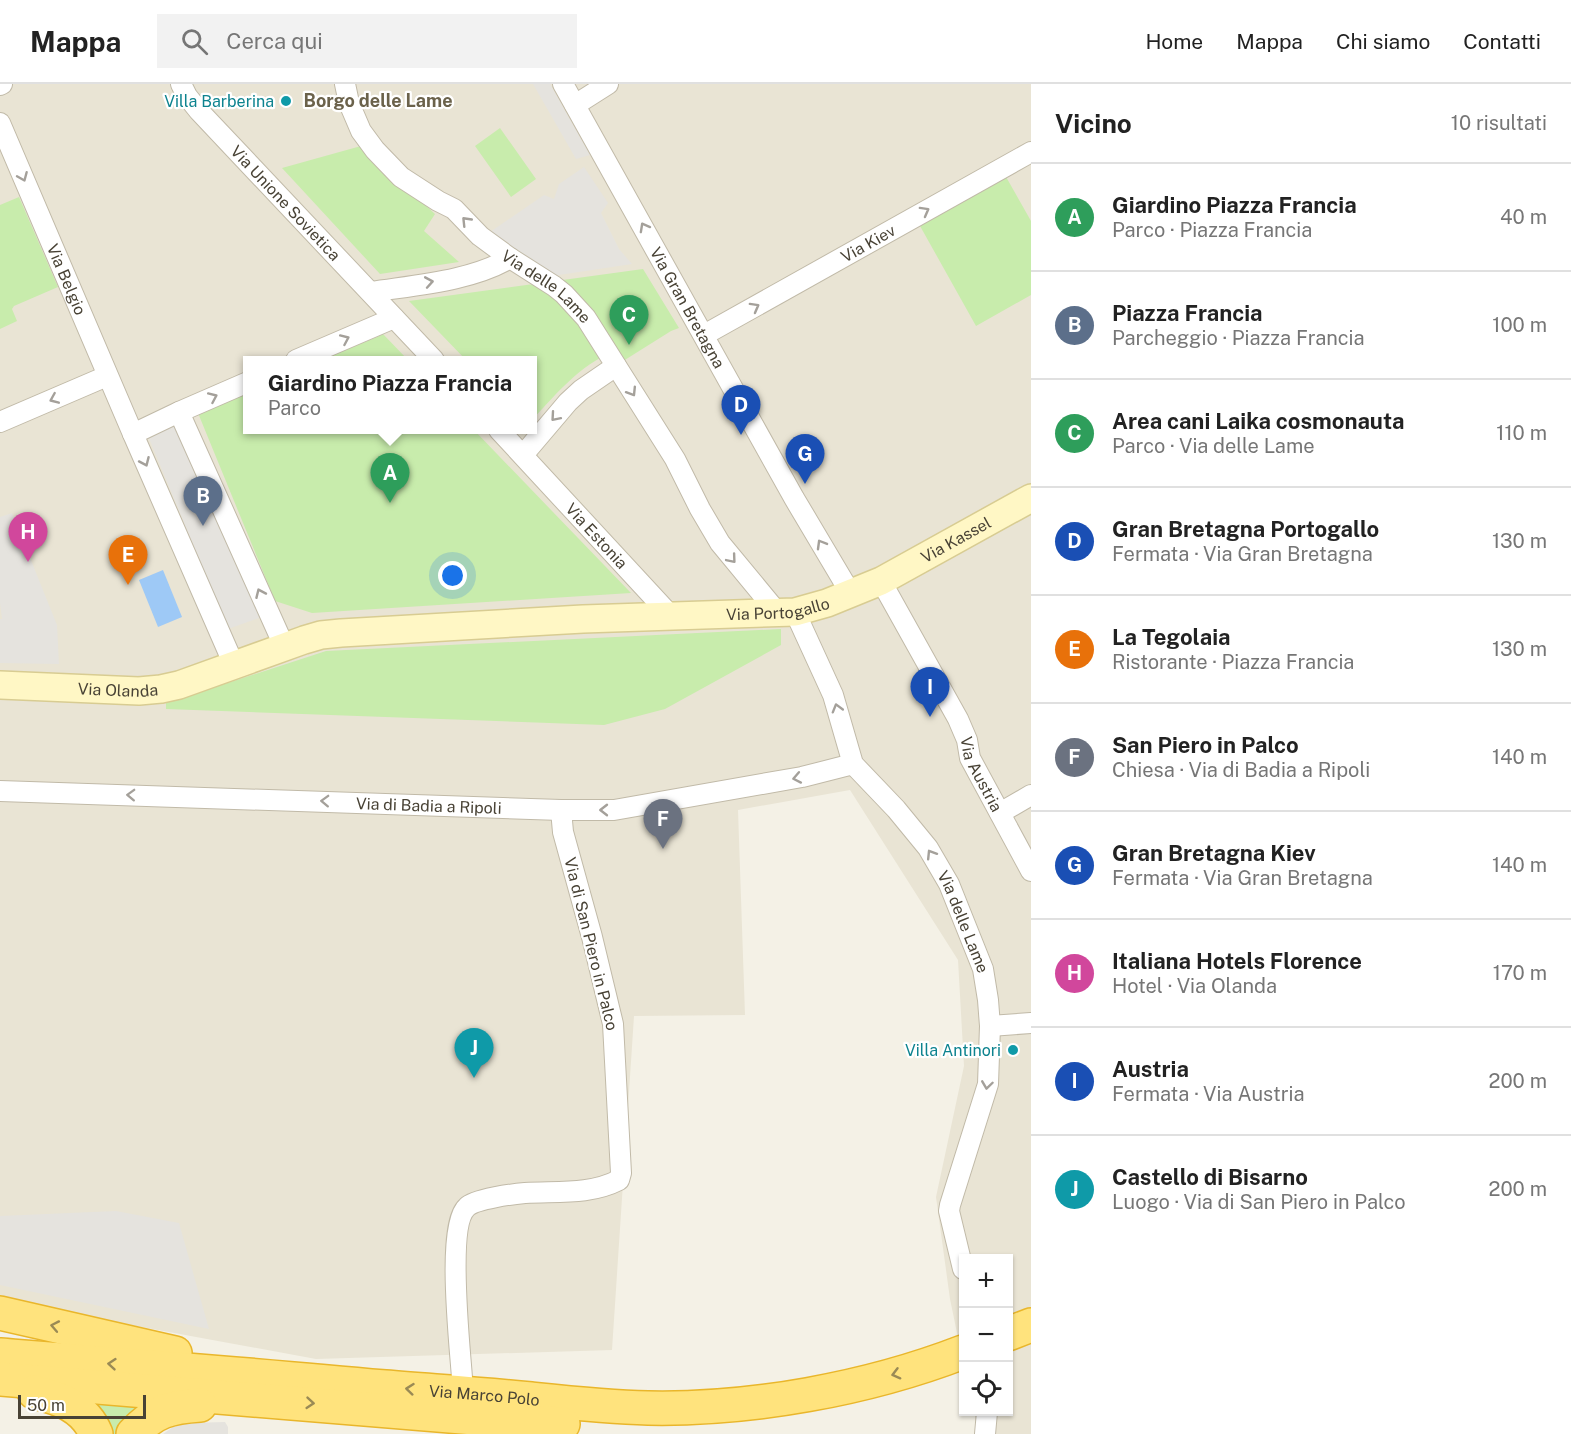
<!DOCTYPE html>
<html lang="it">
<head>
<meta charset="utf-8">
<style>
  :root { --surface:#fff; --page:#f2f2f2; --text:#222; --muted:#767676; --line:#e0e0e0; --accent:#b45309 }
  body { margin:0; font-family:"Public Sans",sans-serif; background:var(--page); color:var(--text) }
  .controls { position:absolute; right:18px; bottom:18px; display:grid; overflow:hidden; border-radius:0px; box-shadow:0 2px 4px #0004 }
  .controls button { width:54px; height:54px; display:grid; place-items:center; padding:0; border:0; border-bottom:2px solid var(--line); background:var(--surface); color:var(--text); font:30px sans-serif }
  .scale { position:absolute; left:18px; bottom:15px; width:128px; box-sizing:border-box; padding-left:6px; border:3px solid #484235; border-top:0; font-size:16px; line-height:21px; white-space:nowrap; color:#484235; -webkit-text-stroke:4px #fff; paint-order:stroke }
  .you { position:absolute; left:453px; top:492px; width:21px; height:21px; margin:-15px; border:4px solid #fff; border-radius:50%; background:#1a73e8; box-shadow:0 0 0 9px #1a73e833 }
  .badge { display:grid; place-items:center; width:39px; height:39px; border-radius:50%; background:var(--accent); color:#fff; font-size:20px; font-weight:700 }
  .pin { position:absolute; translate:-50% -50px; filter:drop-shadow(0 2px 3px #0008) }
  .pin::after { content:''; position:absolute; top:32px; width:21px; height:18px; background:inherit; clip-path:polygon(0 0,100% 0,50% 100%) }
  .popup { position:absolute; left:243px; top:272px; width:294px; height:78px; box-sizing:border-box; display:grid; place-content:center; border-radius:0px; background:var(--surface); filter:drop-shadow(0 2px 4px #0005); font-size:20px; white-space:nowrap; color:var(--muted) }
  .popup b { font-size:22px; color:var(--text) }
  .popup::after { content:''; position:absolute; left:50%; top:100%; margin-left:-12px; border:12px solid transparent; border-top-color:var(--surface) }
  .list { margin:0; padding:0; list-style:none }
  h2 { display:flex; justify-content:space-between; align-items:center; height:78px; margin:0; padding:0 24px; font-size:26px }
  h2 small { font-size:20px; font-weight:400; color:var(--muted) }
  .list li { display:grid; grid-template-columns:39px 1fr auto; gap:18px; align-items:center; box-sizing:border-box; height:108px; padding:0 24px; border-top:2px solid var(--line) }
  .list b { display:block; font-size:22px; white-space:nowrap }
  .list p { margin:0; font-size:20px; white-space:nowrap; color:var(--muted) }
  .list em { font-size:20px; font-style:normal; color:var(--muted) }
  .icon { flex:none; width:33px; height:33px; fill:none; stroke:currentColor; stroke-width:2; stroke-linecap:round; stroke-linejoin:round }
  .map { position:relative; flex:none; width:1031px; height:1350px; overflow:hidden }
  header { display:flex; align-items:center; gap:36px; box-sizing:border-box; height:84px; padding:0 30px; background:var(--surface); border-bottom:2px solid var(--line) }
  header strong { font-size:28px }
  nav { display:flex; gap:33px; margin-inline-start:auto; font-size:21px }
  .search { width:420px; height:54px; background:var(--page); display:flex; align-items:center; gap:15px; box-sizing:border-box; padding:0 21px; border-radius:0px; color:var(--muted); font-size:22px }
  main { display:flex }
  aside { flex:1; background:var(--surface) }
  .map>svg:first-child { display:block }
  .residential { fill:#e9e4d4; fill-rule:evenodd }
  .green { fill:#c8ecac }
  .parking { fill:#e5e3de }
  .water { fill:#9ec9f6 }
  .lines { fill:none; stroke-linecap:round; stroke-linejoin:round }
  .minor-casing { stroke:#c1baa8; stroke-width:22 }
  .secondary-casing { stroke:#d8cc92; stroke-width:30 }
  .trunk-casing { stroke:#e9b62b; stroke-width:36 }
  .minor { stroke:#fff; stroke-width:20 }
  .secondary { stroke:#fff7c5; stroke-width:27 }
  .trunk { stroke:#ffe37d; stroke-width:33 }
  .oneway { stroke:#a4a09a }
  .oneway2 { stroke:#9a8a55 }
  .culture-dot { fill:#0f9aa8; stroke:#fff; stroke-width:2 }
  .labels { text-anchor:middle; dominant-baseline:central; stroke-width:4.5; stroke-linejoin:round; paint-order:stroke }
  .culture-label { font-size:16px; fill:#0d838f; stroke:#fff; text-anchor:end }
  .street-label { font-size:16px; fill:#484235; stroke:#fff }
  .neighbourhood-label { font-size:18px; font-weight:bold; fill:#6b624b; stroke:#fff }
</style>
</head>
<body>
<header>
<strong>Mappa</strong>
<div class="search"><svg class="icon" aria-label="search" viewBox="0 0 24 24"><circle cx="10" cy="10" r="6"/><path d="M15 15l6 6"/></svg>Cerca qui</div>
<nav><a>Home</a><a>Mappa</a><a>Chi siamo</a><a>Contatti</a></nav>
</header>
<main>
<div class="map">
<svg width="1031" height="1350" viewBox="0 0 1031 1350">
  <rect width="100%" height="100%" fill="#f4f1e6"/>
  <!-- residential -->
  <path class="residential" d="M 0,0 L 1031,0 L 1031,1350 L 975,1350 L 976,1335 L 974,1328 L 1008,1328 L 1008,1174 L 963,1174 L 963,1278 L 950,1215 L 936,1113 L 964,982 L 958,876 L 850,706 L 738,726 L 745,931 L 634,932 L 612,1266 L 316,1275 L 0,1217 ZM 248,276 L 532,276 L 532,346 L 248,346 Z"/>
  <!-- green -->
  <path class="green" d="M 500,44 L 536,95 L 511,113 L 475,62 Z
    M 361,62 L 435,130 L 424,147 L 459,178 L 380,190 L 282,84 Z
    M 1001,84 L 1031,137 L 1031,211 L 976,242 L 915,133 Z
    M 19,113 L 58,203 L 14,222 L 12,225 L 17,237 L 0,245 L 0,121 Z
    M 643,185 L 679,244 L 671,247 L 620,279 L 613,268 C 580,281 557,309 533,335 L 532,276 L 466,276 L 409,217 Z
    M 383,250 L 408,276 L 321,276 L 377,253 Z
    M 247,308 L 248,346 L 474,346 L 631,509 L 312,529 L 275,517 L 198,329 Z
    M 781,545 L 781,561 L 665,625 L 604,641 L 166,625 L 166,619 L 326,567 Z
    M 82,1314 L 157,1319 L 122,1350 L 105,1350 Z"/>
  <!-- parking -->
  <path class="parking" d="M 533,0 L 550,0 L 590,71 L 576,75 Z
    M 584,83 L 608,119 L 601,129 L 619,165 L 632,180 L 552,192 L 490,148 L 544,111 L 554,115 L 559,100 Z
    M 176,340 L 262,533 L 228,545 L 148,352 Z
    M 12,429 L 57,541 L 59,580 L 0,579 L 0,535 L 2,535 L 0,519 L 0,433 Z
    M 116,1127 L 179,1139 L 209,1245 L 0,1201 L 0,1132 Z
    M 225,1338 L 228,1343 L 228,1350 L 163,1350 L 173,1343 L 189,1339 Z"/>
  <!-- water -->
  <path class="water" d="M 163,486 L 182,533 L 158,543 L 139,496 Z"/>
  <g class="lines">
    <defs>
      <g id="minor">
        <path id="s1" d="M 181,0 L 187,12 L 199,27 L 434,276"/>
        <path id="s2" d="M 345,0 L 349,19 L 361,47 L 375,66 L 401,93 L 438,117 L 454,125 L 480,152 L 510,174 L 554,202 L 564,210 L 586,234 L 675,375 L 700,425 L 720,459 L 777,528"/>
        <path id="s3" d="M 563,0 L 794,414 L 851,510"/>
        <path d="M 0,1 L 2,0"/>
        <path d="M 575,21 L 608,0"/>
        <path id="s4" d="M 0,39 L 133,350"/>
        <path d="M 371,208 C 415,201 472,197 510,174"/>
        <path id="s5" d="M 704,251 L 1031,68"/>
        <path d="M 296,276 L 394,234"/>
        <path d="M 179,328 L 248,298"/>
        <path d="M 0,338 L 107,292"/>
        <path id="s6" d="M 499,346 L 671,532"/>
        <path d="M 523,371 L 568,318 L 581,306 L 616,282"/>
        <path id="s7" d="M 881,497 L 958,635 L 967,656 L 970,674 L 1031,787"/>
        <path id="s8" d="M 795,528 L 833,611 L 853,680 L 896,725 L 928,764 L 949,800 L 983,885 L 988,916 L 990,942 L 988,1000 L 950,1121 L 949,1127 L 963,1185"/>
        <path d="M 234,581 L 133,350 L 179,328 L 284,562"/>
        <path id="s9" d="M 0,707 L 561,726 L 614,726 L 802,693 L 853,680"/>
        <path d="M 1000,729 L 1031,711"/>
        <path d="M 990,942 L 1031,939"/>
        <path d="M 462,1294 C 460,1263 446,1141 467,1123 C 475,1115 513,1110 525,1109 C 557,1107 590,1111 619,1096 L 621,1089 L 613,940 L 592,853 L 563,748 L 561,726"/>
        <path d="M 985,1350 L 987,1328"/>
      </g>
      <g id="secondary">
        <path id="s10" d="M 0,601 L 139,607 L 161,605 L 179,601 L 304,556 L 321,551 L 341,549 L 583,535 L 795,528 L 827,519 L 881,497 L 1031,414"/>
      </g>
      <g id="trunk">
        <path d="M 0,1229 L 175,1269"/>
        <path d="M 1008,1250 L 1031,1241"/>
        <path id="s11" d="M 0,1271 C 128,1281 257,1291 385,1303 C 433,1307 482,1310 531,1315 C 570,1319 608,1323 648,1324 C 751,1326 867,1305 963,1268"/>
        <path d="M 0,1295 L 510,1337 L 563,1340"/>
        <path d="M 34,1308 C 60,1314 85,1323 96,1350"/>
        <path d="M 133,1350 C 154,1327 170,1323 200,1321"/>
      </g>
    </defs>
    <!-- minor casing -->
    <use href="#minor" class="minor-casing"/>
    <!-- secondary casing -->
    <use href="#secondary" class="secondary-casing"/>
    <!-- trunk casing -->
    <use href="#trunk" class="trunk-casing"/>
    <!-- minor -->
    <use href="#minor" class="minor"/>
    <!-- secondary -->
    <use href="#secondary" class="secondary"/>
    <!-- trunk -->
    <use href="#trunk" class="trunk"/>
  </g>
  <!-- one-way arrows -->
  <defs><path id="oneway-chevron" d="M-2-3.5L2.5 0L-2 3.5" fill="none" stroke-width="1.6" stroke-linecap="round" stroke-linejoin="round" transform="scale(1.5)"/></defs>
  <g class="oneway">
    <use href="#oneway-chevron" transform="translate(23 93) rotate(67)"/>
    <use href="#oneway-chevron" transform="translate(925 127) rotate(-29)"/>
    <use href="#oneway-chevron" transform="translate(466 137) rotate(-134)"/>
    <use href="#oneway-chevron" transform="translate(644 143) rotate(-119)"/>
    <use href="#oneway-chevron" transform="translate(429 198) rotate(-10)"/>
    <use href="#oneway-chevron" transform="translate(755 223) rotate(-29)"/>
    <use href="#oneway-chevron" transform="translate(345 255) rotate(-24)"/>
    <use href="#oneway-chevron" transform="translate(632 308) rotate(58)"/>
    <use href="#oneway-chevron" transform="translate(213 313) rotate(-24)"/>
    <use href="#oneway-chevron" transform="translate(54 315) rotate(157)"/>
    <use href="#oneway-chevron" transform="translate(555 333) rotate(131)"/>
    <use href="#oneway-chevron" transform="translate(145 378) rotate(66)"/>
    <use href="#oneway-chevron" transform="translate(821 460) rotate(-120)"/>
    <use href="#oneway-chevron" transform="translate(732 475) rotate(50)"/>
    <use href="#oneway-chevron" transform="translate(260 509) rotate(-114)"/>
    <use href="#oneway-chevron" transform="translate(837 624) rotate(-106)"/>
    <use href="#oneway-chevron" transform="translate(797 694) rotate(169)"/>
    <use href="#oneway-chevron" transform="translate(131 711) rotate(-178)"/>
    <use href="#oneway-chevron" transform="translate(325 717) rotate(-178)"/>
    <use href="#oneway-chevron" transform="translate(604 726) rotate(180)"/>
    <use href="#oneway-chevron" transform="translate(931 770) rotate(-122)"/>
    <use href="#oneway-chevron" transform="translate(987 1001) rotate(98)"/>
  </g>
  <g class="oneway2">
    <use href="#oneway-chevron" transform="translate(55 1242) rotate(-169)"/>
    <use href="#oneway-chevron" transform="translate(112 1280) rotate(-175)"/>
    <use href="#oneway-chevron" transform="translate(896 1290) rotate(165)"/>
    <use href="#oneway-chevron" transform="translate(410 1305) rotate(-174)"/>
    <use href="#oneway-chevron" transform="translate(310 1319) rotate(5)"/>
  </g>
  <!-- markers -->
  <g class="culture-dot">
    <circle cx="286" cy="17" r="6"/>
    <circle cx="1013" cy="966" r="6"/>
  </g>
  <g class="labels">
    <!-- culture labels -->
    <g class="culture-label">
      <text x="274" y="17">Villa Barberina</text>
      <text x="1001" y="966">Villa Antinori</text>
    </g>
    <!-- street labels -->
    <g class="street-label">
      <text stroke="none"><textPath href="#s1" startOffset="159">Via Unione Sovietica</textPath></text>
      <text stroke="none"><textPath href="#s5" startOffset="188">Via Kiev</textPath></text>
      <text stroke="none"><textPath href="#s4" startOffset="170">Via Belgio</textPath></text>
      <text stroke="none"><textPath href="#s2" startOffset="294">Via delle Lame</textPath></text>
      <text stroke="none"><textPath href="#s3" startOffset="256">Via Gran Bretagna</textPath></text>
      <text stroke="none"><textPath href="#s6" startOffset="144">Via Estonia</textPath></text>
      <text stroke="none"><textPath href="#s10" startOffset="982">Via Kassel</textPath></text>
      <text stroke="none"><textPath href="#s10" startOffset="788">Via Portogallo</textPath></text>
      <text stroke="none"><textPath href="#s10" startOffset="118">Via Olanda</textPath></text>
      <text stroke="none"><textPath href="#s7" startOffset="218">Via Austria</textPath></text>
      <text stroke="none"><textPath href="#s9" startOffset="429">Via di Badia a Ripoli</textPath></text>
      <text stroke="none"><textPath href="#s8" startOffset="358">Via delle Lame</textPath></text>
      <text transform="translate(591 860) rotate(76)">Via di San Piero in Palco</text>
      <text stroke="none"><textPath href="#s11" startOffset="486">Via Marco Polo</textPath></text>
    </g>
    <!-- neighbourhood labels -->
    <g class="neighbourhood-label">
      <text x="378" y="16">Borgo delle Lame</text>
    </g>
  </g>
</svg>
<div class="controls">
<button>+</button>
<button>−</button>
<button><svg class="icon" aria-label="locate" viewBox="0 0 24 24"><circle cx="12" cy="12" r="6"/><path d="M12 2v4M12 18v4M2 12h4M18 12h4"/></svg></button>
</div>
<div class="scale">50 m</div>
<div class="you"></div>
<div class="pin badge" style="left:390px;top:419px;background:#2e9e5b">A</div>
<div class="popup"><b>Giardino Piazza Francia</b>Parco</div>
<div class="pin badge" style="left:203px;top:442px;background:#5c6f8a">B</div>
<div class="pin badge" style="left:629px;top:261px;background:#2e9e5b">C</div>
<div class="pin badge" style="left:741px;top:351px;background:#1a4fb4">D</div>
<div class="pin badge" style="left:128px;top:501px;background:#e8710a">E</div>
<div class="pin badge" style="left:663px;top:765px;background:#6b7280">F</div>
<div class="pin badge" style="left:805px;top:400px;background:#1a4fb4">G</div>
<div class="pin badge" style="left:28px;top:478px;background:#d1479c">H</div>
<div class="pin badge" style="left:930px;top:633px;background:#1a4fb4">I</div>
<div class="pin badge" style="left:474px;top:994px;background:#0f9aa8">J</div>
</div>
<aside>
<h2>Vicino<small>10 risultati</small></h2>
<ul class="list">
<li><span class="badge" style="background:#2e9e5b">A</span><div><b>Giardino Piazza Francia</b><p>Parco · Piazza Francia</p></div><em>40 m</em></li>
<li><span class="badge" style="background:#5c6f8a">B</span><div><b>Piazza Francia</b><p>Parcheggio · Piazza Francia</p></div><em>100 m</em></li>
<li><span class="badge" style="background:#2e9e5b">C</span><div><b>Area cani Laika cosmonauta</b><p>Parco · Via delle Lame</p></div><em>110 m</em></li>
<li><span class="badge" style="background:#1a4fb4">D</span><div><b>Gran Bretagna Portogallo</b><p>Fermata · Via Gran Bretagna</p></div><em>130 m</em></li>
<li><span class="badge" style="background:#e8710a">E</span><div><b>La Tegolaia</b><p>Ristorante · Piazza Francia</p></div><em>130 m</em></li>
<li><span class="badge" style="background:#6b7280">F</span><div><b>San Piero in Palco</b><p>Chiesa · Via di Badia a Ripoli</p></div><em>140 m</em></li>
<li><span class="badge" style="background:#1a4fb4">G</span><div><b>Gran Bretagna Kiev</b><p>Fermata · Via Gran Bretagna</p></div><em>140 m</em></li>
<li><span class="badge" style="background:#d1479c">H</span><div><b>Italiana Hotels Florence</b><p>Hotel · Via Olanda</p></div><em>170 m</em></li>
<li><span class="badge" style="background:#1a4fb4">I</span><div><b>Austria</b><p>Fermata · Via Austria</p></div><em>200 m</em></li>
<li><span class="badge" style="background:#0f9aa8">J</span><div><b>Castello di Bisarno</b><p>Luogo · Via di San Piero in Palco</p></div><em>200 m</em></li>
</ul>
</aside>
</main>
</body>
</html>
